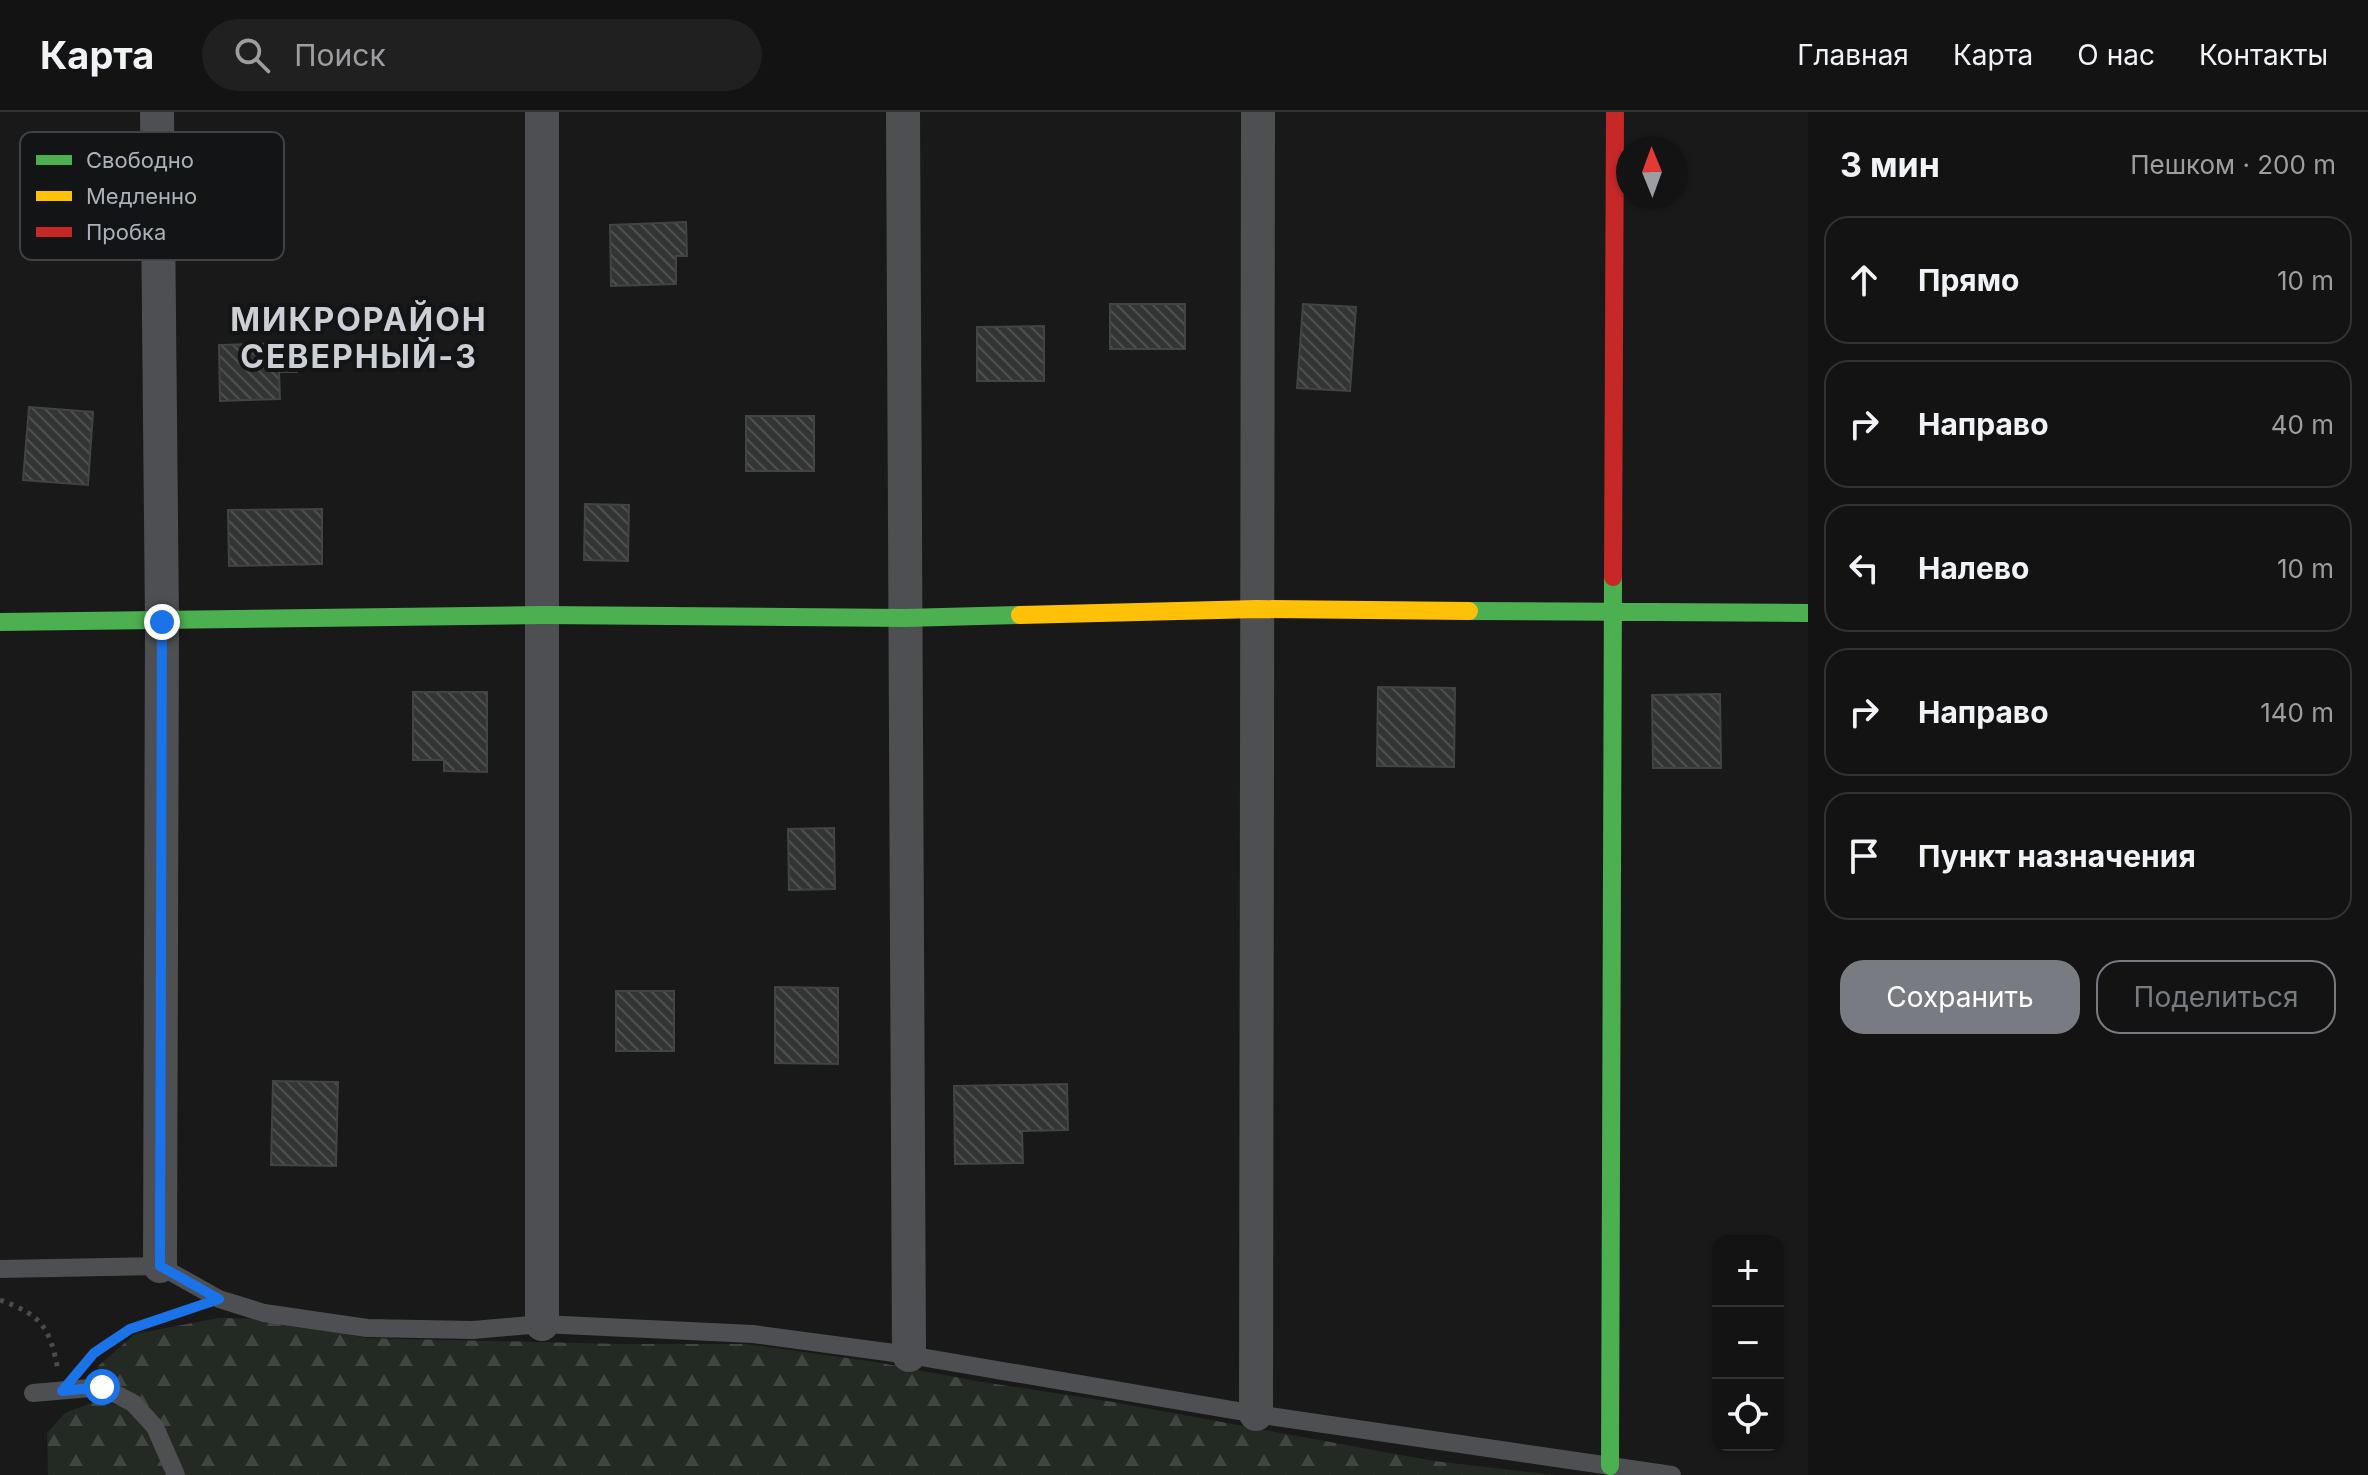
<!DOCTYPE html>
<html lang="ru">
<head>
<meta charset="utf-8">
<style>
  :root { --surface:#131313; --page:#202021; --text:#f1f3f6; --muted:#9d9ea0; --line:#323233; --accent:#787c82 }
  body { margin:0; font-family:Inter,sans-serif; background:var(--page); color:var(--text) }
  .controls { position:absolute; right:24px; bottom:24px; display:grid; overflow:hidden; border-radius:16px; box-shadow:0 2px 6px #0004 }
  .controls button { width:72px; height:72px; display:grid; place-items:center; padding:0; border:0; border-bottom:2px solid var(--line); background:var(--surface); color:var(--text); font:40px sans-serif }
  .compass { position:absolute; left:1616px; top:24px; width:72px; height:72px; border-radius:50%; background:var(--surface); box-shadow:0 2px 6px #0004; rotate:359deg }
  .stop { position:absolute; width:24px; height:24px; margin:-18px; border:6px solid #1a73e8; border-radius:50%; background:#fff }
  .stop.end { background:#1a73e8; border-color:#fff; box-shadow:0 2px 8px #0008 }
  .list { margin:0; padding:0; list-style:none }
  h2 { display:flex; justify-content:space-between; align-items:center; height:104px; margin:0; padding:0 32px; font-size:34px }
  h2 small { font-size:26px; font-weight:400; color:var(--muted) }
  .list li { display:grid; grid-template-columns:52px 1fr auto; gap:24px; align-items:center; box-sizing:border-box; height:128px; margin:0 16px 16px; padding:0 16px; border:2px solid var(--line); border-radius:24px }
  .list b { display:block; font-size:30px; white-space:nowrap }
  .list em { font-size:26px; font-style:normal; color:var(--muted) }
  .actions { display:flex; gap:16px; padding:24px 32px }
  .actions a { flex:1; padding:18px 0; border:2px solid var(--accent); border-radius:24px; text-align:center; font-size:28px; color:var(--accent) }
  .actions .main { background:var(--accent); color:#fff }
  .icon { flex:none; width:44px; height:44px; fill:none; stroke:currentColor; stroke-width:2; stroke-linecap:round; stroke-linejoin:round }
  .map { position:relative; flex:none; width:1808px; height:1363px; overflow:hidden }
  header { display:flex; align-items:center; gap:48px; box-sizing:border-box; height:112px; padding:0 40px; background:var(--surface); border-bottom:2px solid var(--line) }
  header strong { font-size:38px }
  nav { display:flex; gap:44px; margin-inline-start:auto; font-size:28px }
  .search { width:560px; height:72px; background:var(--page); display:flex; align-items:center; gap:20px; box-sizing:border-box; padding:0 28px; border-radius:44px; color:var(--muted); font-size:30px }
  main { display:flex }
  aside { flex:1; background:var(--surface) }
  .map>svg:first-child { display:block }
  .forest { fill:url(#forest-firs) }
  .building { fill:url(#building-back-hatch); stroke:#414345; stroke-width:2 }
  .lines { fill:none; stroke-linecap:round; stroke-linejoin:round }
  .path { stroke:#494b4d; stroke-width:5; stroke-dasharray:4 6; stroke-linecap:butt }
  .lane { stroke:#4e4f52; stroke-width:18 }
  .street { stroke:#4e4f52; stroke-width:34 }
  .fast { stroke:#4caf50; stroke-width:18 }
  .slow { stroke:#ffc107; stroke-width:18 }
  .jam { stroke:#c62828; stroke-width:18 }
  .route { stroke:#1a73e8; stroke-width:10 }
  .labels { text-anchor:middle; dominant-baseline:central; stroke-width:8; stroke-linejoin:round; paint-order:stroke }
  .district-label { font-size:32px; font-weight:bold; letter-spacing:2px; fill:#ccd0d6; stroke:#131416 }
  .key { fill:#131416; stroke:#414347; stroke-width:2 }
  .key-label { font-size:22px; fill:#abb1ba }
</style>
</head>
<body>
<header>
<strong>Карта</strong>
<div class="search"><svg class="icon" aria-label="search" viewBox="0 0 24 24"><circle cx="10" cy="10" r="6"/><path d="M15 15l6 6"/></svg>Поиск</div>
<nav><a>Главная</a><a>Карта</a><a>О нас</a><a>Контакты</a></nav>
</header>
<main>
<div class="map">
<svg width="1808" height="1363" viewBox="0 0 1808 1363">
  <defs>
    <pattern id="forest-firs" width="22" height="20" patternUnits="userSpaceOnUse" patternTransform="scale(2)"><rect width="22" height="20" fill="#232a23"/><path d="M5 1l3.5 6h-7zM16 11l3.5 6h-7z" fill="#404641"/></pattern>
    <pattern id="building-back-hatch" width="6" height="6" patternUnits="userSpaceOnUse" patternTransform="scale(2)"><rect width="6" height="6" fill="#333434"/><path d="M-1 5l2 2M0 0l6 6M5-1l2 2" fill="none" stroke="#4e4f4f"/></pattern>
  </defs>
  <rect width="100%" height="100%" fill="#191919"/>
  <!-- forest -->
  <path class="forest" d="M 218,1206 L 262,1207 L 367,1226 L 620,1232 L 745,1232 L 876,1250 L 976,1269 L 1107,1289 L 1434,1349 L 1554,1363 L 48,1363 L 47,1321 L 65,1301 L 96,1289 L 131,1296 L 97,1255 L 135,1222 Z"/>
  <!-- building -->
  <path class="building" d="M 686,110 L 687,144 L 676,144 L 676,172 L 611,174 L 610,113 Z
    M 1110,192 L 1185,192 L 1185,237 L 1110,237 Z
    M 1303,192 L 1356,195 L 1350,279 L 1297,276 Z
    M 1044,214 L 1044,269 L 977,269 L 977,215 Z
    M 296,231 L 297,260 L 279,260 L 280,287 L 220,289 L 219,233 Z
    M 29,295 L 93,300 L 88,373 L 23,368 Z
    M 746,304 L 814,304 L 814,359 L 746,359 Z
    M 585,392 L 629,393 L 628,449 L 584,448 Z
    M 322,397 L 322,452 L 229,454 L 228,398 Z
    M 1378,575 L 1455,576 L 1454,655 L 1377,654 Z
    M 413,580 L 487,580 L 487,660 L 444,659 L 444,648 L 413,648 Z
    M 1720,582 L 1721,656 L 1653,656 L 1652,583 Z
    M 834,716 L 835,777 L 789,778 L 788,717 Z
    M 775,875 L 838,876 L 838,952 L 775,951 Z
    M 616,879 L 674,879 L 674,939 L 616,939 Z
    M 273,969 L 338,970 L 336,1054 L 271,1053 Z
    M 1067,972 L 1068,1018 L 1022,1019 L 1023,1051 L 955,1052 L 954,974 Z"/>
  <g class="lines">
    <!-- path -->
    <path class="path" d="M 0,1188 C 42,1203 50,1216 58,1258
      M 83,1254 C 110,1221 150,1210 189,1197"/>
    <!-- lane -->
    <path class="lane" d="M 0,1157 L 160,1154 L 219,1187 L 264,1201 L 367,1216 L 473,1218 L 542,1212 L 753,1222 L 909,1243 L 1256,1302 L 1672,1363
      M 33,1281 L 102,1275 L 133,1291 L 155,1315 L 176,1363"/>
    <!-- street -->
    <path class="street" d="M 157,0 L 162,510 L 160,1154
      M 542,0 L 542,1212
      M 903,0 L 909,1243
      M 1256,1302 L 1258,0"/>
    <!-- fast -->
    <path class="fast" d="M 1469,499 L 1808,501
      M 0,510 L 543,503 L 905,506 L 1020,503
      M 1610,1354 L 1613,465"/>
    <!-- slow -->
    <path class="slow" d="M 1020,503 L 1257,497 L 1469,499"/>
    <!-- jam -->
    <path class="jam" d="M 1613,465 L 1615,0"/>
  </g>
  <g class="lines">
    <!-- route -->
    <path class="route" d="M 102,1275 L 62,1279 L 94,1241 L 130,1217 L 219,1187 L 160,1154 L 162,510"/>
  </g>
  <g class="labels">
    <!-- district labels -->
    <g class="district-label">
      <text x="359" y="207">МИКРОРАЙОН<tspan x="359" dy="37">СЕВЕРНЫЙ-3</tspan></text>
    </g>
  </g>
  <!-- legend -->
  <rect x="20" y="20" width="264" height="128" rx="12" class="key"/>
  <rect x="36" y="43" width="36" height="10" fill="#4caf50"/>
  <rect x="36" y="79" width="36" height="10" fill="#ffc107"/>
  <rect x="36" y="115" width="36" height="10" fill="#c62828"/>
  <g class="key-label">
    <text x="86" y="56">Свободно</text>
    <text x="86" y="92">Медленно</text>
    <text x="86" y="128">Пробка</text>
  </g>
</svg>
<div class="controls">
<button>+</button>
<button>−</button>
<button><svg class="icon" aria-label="locate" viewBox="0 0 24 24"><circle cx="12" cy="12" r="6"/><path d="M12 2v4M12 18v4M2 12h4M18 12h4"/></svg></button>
</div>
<svg class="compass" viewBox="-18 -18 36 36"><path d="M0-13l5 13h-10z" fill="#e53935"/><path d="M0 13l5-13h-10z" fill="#9d9ea0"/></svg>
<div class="stop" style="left:102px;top:1275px"></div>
<div class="stop end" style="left:162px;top:510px"></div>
</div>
<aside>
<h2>3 мин<small>Пешком · 200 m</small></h2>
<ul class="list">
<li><svg class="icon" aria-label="ahead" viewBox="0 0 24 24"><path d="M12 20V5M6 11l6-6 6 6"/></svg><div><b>Прямо</b></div><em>10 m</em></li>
<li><svg class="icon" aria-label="right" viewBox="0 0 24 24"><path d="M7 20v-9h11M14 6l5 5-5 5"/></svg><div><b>Направо</b></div><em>40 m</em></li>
<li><svg class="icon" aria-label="left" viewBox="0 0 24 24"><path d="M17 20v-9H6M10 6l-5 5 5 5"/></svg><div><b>Налево</b></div><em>10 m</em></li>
<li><svg class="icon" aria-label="right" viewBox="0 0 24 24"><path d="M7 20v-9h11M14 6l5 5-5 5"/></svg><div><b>Направо</b></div><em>140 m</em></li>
<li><svg class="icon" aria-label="arrive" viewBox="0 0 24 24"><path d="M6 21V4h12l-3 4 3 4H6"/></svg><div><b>Пункт назначения</b></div></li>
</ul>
<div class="actions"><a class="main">Сохранить</a><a>Поделиться</a></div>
</aside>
</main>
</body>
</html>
